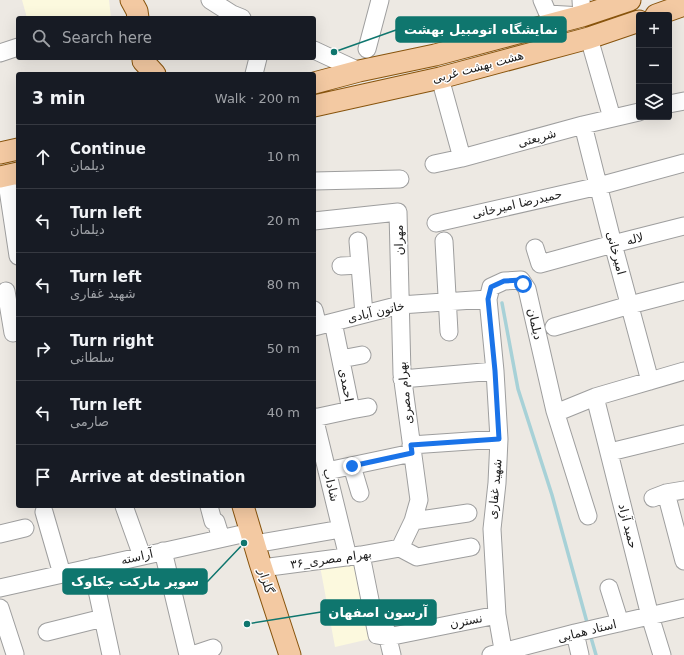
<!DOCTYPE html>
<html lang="en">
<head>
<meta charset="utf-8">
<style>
  :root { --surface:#171b24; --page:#242831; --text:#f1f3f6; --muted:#9ea1a6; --line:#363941 }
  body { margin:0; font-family:"DejaVu Sans","Noto Naskh Arabic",sans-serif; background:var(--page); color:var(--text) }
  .controls { position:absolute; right:12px; top:12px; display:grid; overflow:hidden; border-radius:4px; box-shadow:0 4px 16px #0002 }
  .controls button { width:36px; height:36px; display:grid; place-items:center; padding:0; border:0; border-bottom:1px solid var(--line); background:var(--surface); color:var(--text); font:20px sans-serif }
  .stop { position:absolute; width:12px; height:12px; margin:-9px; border:3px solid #1a73e8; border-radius:50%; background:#fff }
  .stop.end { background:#1a73e8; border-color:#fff; box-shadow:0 1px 4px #0008 }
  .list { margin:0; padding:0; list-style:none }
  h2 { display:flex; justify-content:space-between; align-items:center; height:52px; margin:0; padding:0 16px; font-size:17px }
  h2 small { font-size:13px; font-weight:400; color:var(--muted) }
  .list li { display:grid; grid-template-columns:26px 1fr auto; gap:12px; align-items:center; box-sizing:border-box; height:64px; padding:0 16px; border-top:1px solid var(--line) }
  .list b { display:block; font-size:15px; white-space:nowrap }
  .list p { margin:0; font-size:13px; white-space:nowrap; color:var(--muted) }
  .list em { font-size:13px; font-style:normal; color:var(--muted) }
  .icon { flex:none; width:22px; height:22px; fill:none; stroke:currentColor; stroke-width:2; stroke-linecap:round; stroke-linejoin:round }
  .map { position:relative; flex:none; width:684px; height:655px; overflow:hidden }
  .search { position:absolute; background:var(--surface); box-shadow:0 4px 16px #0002; left:16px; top:16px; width:300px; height:44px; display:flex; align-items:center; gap:10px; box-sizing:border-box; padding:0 14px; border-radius:4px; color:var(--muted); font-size:15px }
  .panel { position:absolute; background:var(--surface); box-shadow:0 4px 16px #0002; left:16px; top:72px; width:300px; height:436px; border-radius:4px }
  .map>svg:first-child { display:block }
  .education { fill:#fcf9de }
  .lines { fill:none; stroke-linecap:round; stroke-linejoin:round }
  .stream { stroke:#a7d1d7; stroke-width:3.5 }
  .minor-casing { stroke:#9e9e9e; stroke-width:19 }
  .major-casing { stroke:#88540d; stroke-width:23 }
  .minor { stroke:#fff; stroke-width:17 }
  .major { stroke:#f3c9a2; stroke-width:21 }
  .route { stroke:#1a73e8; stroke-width:5 }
  .labels { text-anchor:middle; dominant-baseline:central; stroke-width:3; stroke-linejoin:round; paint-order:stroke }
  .street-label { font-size:12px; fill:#1d1d1d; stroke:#fff }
  .leader { fill:none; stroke:#0f766e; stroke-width:1.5 }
  .callout-dot { fill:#0f766e; stroke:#fff; stroke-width:1.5 }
  .callout { fill:#0f766e; stroke:#0f766e; stroke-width:1.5 }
  .callout-label { font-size:13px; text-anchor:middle; font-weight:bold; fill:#fff }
</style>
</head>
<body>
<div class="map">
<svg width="684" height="655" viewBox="0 0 684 655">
  <rect width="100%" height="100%" fill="#ede9e3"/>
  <!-- education -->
  <path class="education" d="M 22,0 L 109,0 L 111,18 L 27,18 Z
    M 361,565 L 374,638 L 335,647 L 320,566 Z"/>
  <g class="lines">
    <!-- stream -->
    <path class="stream" d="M 502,303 L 518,389 L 552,495 L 588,626
      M 590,634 L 596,655"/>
    <defs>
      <path id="minor" d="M 210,0 L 232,14 L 242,18
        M 542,0 L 548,14 L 582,16 L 581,0
        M 589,38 L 612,118
        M 367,49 L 380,0
        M 314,50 L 359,71
        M 0,53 L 18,47
        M 254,74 L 258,58
        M 440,78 L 462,158
        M 669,104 L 684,101
        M 583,125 L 613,244 L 650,381
        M 434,164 L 462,158 L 583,125 L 639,112
        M 6,176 L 18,256
        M 314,181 L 400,179
        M 314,221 L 398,212 L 402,374 L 419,500 L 413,521 L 400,548
        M 436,223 L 599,186 L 684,163
        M 358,241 L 364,314
        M 444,241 L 449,332
        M 535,248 L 540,264 L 613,244 L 684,226
        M 341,266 L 360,265
        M 6,291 L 13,333 L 18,332
        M 314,310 L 318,326
        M 314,327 L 400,305 L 488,299
        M 554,327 L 630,305 L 684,291
        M 341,359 L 362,355
        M 402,379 L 495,371
        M 595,397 L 650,616 L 662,655
        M 351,410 L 368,407
        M 555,411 L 563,410 L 595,397 L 684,371
        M 314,417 L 348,557
        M 314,418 L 351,410 L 333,322
        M 411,445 L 499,439
        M 610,452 L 684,434
        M 352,466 L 360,493
        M 327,471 L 412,453
        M 666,493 L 684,561
        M 653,498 L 666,493 L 684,490
        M 124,506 L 142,556
        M 209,506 L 213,521 L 216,522 L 221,538
        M 44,512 L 62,574
        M 413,521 L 468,513
        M 0,534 L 25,528
        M 255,544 L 341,529
        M 400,548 L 417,557 L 471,547
        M 163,551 L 188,655
        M 361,555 L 377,635 L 388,637 L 497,615
        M 92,567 L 111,655
        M 262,568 L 361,555 L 400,548
        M 0,588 L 251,532
        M 609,588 L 620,623
        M 0,608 L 15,654
        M 385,626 L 392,655
        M 47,632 L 103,618
        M 575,633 L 580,655
        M 192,655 L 213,648
        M 491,655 L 575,633 L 684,608
        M 504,655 L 497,615 L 492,529 L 497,483 L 499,439 L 495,371 L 488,299 L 491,287 L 504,281 L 521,280 L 527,289 L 555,411 L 588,516"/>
      <path id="major" d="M 131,0 L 137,11 L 138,18
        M 656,15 L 684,5
        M 143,61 L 155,74
        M 314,83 L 359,71 L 435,55 L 582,16 L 630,0
        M 314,106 L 440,78 L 589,38 L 639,21
        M 0,153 L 18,149
        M 0,177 L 18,173
        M 243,506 L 260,563 L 290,655"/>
    </defs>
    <!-- minor casing -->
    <use href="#minor" class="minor-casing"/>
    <!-- major casing -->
    <use href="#major" class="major-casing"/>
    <!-- minor -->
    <use href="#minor" class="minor"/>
    <!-- major -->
    <use href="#major" class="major"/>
  </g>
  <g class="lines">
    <!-- route -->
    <path class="route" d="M 352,466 L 412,453 L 411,445 L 499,439 L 495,371 L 488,299 L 491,287 L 504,281 L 521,280 L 523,284"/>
  </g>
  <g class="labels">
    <!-- street labels -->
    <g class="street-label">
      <text transform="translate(478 67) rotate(-15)">هشت بهشت غربی</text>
      <text transform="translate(537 138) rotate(-15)">شریعتی</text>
      <text transform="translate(517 204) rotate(-13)">حمیدرضا امیرخانی</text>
      <text transform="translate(635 239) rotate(-14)">لاله</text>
      <text transform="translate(399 240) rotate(-91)">مهران</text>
      <text transform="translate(616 253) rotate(75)">امیرخانی</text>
      <text transform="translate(376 312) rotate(-13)">خاتون آبادی</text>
      <text transform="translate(535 324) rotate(77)">دیلمان</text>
      <text transform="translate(346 385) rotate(79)">احمدی</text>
      <text transform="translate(405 393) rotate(-96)">بهرام مصری</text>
      <text transform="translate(331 485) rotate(76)">شاداب</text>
      <text transform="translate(495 489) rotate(-85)">شهید غفاری</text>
      <text transform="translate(628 526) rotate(76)">حمید آزاد</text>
      <text transform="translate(137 557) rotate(-13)">آراسته</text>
      <text transform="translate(331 559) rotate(-8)">۳۶_بهرام مصری</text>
      <text transform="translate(266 581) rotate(72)">گلزار</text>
      <text transform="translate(466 621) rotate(-11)">نسترن</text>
      <text transform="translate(587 631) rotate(-14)">استاد همایی</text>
    </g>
  </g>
  <!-- callouts -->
  <path class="leader" d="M334 52L396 30M244 543L207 582M247 624L321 612"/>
  <g class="callout-dot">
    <circle cx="334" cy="52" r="4"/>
    <circle cx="244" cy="543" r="4"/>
    <circle cx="247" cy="624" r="4"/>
  </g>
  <g class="callout">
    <rect x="396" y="17" width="170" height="25" rx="4"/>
    <rect x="63" y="569" width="144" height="25" rx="4"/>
    <rect x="321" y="600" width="115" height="25" rx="4"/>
  </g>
  <g class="callout-label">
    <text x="481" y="34">نمایشگاه اتومبیل بهشت</text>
    <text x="135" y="586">سوپر مارکت چکاوک</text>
    <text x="378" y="617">آرسون اصفهان</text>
  </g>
</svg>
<div class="controls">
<button>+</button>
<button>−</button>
<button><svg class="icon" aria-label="layers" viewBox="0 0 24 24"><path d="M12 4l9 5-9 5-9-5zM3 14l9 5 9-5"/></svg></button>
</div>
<div class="stop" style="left:523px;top:284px"></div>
<div class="stop end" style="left:352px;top:466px"></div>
<div class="search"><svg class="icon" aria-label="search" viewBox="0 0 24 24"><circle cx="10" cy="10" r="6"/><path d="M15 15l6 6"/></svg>Search here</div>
<section class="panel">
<h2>3 min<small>Walk · 200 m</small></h2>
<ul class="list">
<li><svg class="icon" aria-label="ahead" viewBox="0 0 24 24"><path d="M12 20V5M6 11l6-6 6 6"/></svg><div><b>Continue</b><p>دیلمان</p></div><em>10 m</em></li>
<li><svg class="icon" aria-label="left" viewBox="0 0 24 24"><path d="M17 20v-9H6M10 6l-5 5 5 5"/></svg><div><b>Turn left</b><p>دیلمان</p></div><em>20 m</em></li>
<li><svg class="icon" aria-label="left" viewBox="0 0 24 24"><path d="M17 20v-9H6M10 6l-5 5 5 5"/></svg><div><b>Turn left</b><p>شهید غفاری</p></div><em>80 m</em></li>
<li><svg class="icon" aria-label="right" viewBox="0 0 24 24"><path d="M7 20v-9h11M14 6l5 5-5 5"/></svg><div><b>Turn right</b><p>سلطانی</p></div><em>50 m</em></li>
<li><svg class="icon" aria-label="left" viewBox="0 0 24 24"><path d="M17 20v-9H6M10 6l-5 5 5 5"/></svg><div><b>Turn left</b><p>صارمی</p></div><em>40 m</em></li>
<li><svg class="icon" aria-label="arrive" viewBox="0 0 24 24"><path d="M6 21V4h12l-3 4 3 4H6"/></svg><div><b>Arrive at destination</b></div></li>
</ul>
</section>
</div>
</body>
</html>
